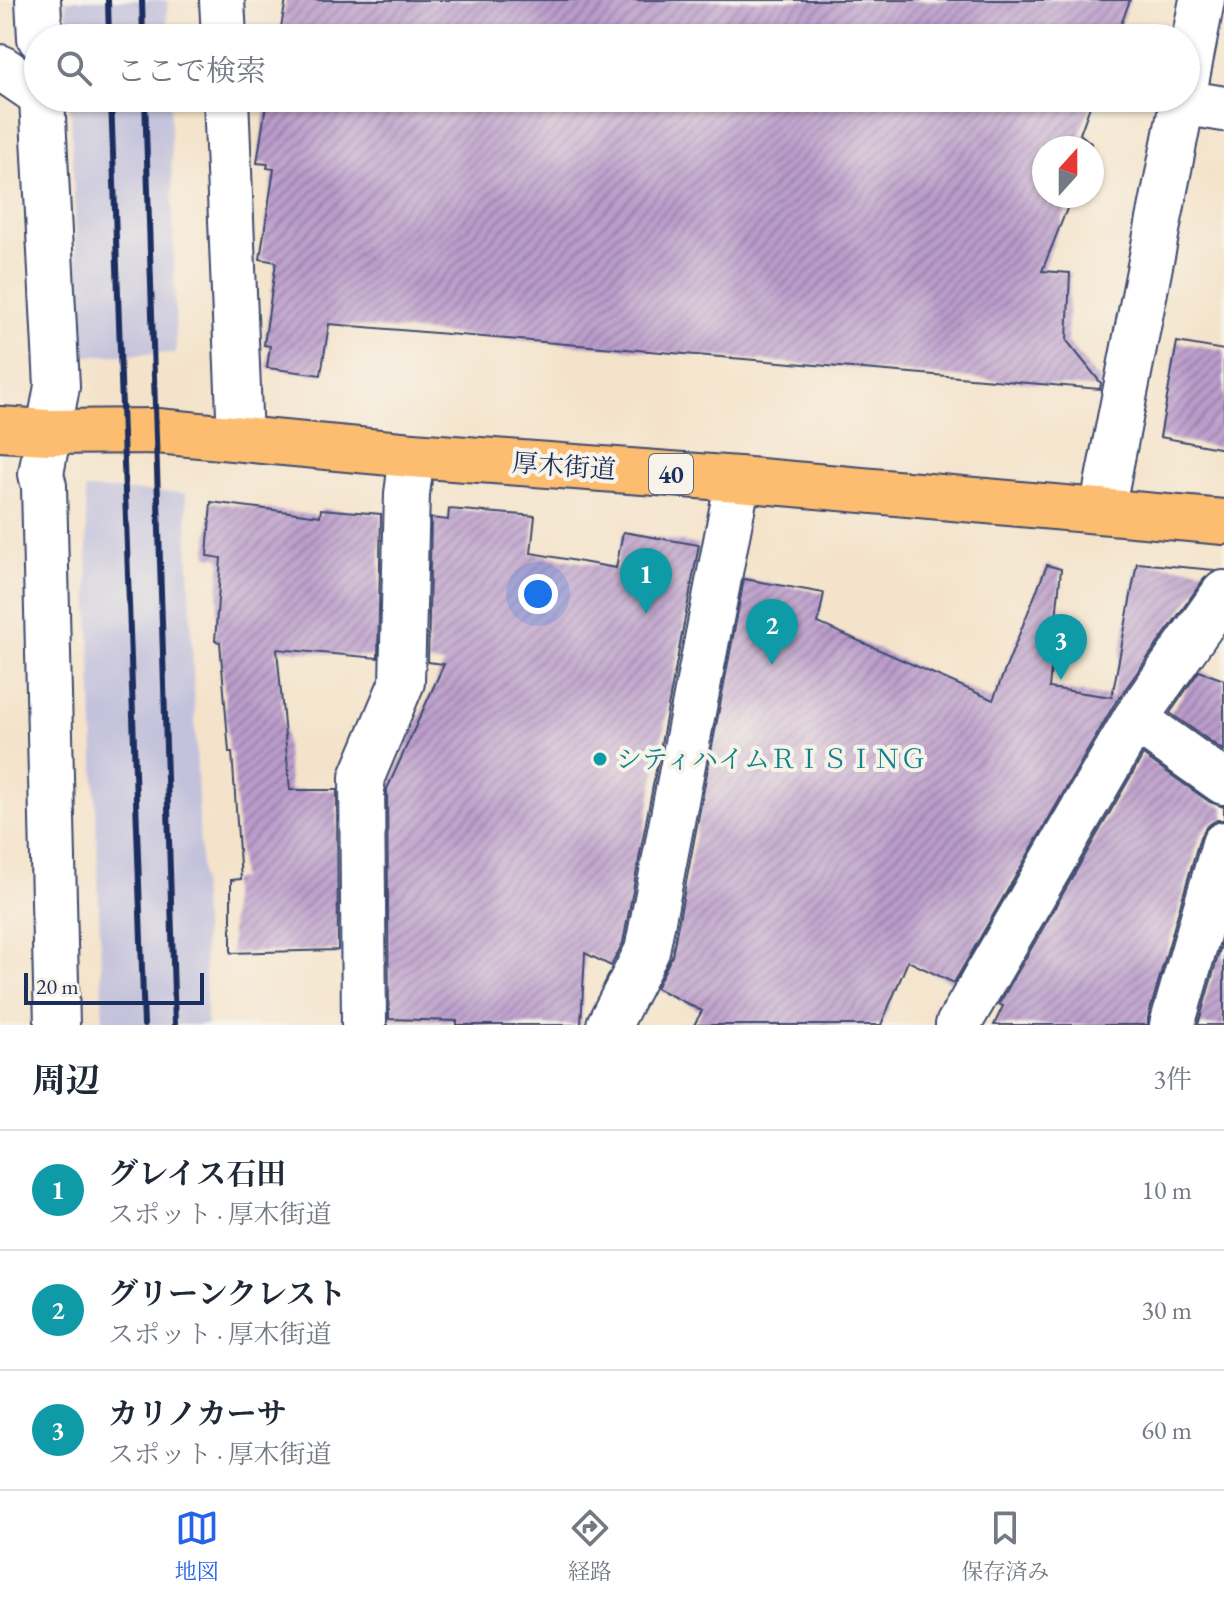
<!DOCTYPE html>
<html lang="ja">
<head>
<meta charset="utf-8">
<style>
  :root { --surface:#fff; --page:#f6f6f7; --text:#1f2937; --muted:#747a83; --line:#e0e1e3; --accent:#2563eb }
  body { margin:0; font-family:"EB Garamond","Noto Serif JP",serif; background:var(--page); color:var(--text) }
  .compass { position:absolute; left:1032px; top:136px; width:72px; height:72px; border-radius:50%; background:var(--surface); box-shadow:0 2px 6px #0004; rotate:21deg }
  .scale { position:absolute; left:24px; bottom:20px; width:180px; box-sizing:border-box; padding-left:8px; border:4px solid #1b2f5e; border-top:0; font-size:22px; line-height:28px; white-space:nowrap; color:#1b2f5e; -webkit-text-stroke:6px #f7f3e8; paint-order:stroke }
  .you { position:absolute; left:538px; top:594px; width:28px; height:28px; margin:-20px; border:6px solid #fff; border-radius:50%; background:#1a73e8; box-shadow:0 0 0 12px #1a73e833 }
  .badge { display:grid; place-items:center; width:52px; height:52px; border-radius:50%; background:var(--accent); color:#fff; font-size:26px; font-weight:700 }
  .pin { position:absolute; translate:-50% -66px; filter:drop-shadow(0 2px 4px #0008) }
  .pin::after { content:''; position:absolute; top:42px; width:28px; height:24px; background:inherit; clip-path:polygon(0 0,100% 0,50% 100%) }
  .list { margin:0; padding:0; list-style:none }
  h2 { display:flex; justify-content:space-between; align-items:center; height:104px; margin:0; padding:0 32px; font-size:34px }
  h2 small { font-size:26px; font-weight:400; color:var(--muted) }
  .list li { display:grid; grid-template-columns:52px 1fr auto; gap:24px; align-items:center; box-sizing:border-box; height:120px; padding:0 32px; border-top:2px solid var(--line) }
  .list b { display:block; font-size:30px; white-space:nowrap }
  .list p { margin:0; font-size:26px; white-space:nowrap; color:var(--muted) }
  .list em { font-size:26px; font-style:normal; color:var(--muted) }
  .icon { flex:none; width:44px; height:44px; fill:none; stroke:currentColor; stroke-width:2; stroke-linecap:round; stroke-linejoin:round }
  .map { position:relative; flex:none; width:1224px; height:1025px; overflow:hidden }
  .search { position:absolute; background:var(--surface); box-shadow:0 2px 6px #0004; left:24px; right:24px; top:24px; height:88px; display:flex; align-items:center; gap:20px; box-sizing:border-box; padding:0 28px; border-radius:44px; color:var(--muted); font-size:30px }
  .sheet { height:464px; background:var(--surface) }
  nav { display:flex; justify-content:space-around; align-items:center; box-sizing:border-box; height:112px; border-top:2px solid var(--line); background:var(--surface); font-size:22px; color:var(--muted) }
  nav a { display:grid; justify-items:center; gap:4px }
  nav .on { color:var(--accent) }
  .map>svg:first-child { display:block }
  .industrial { fill:#c3c1db }
  .building { fill:url(#building-hatch) }
  .lines { fill:none; stroke-linecap:round; stroke-linejoin:round }
  .minor-casing { stroke:#3c4a6e; stroke-width:48 }
  .major-casing { stroke:#3c4a6e; stroke-width:48 }
  .minor { stroke:#fff; stroke-width:44 }
  .major { stroke:#fcbd6f; stroke-width:44 }
  .rail { stroke:#1b2f5e; stroke-width:6 }
  .culture-dot { fill:#0f9aa8; stroke:#f7f3e8; stroke-width:3 }
  .labels { text-anchor:middle; dominant-baseline:central; stroke-width:8; stroke-linejoin:round; paint-order:stroke }
  .shield { fill:#f7f3e8; stroke:#5d6a87; stroke-width:2 }
  .shield-label { font-size:24px; font-weight:bold; fill:#1b2f5e }
  .street-label { font-size:26px; fill:#1b2f5e; stroke:#f7f3e8 }
  .culture-label { font-size:26px; fill:#0d838f; stroke:#f7f3e8; text-anchor:start }
</style>
</head>
<body>
<div class="map">
<svg width="1224" height="1025" viewBox="0 0 1224 1025">
  <defs>
    <pattern id="building-hatch" width="6" height="6" patternUnits="userSpaceOnUse" patternTransform="scale(2)"><rect width="6" height="6" fill="#ba9bca"/><path d="M-1 1l2-2M0 6l6-6M5 7l2-2" fill="none" stroke="#967fa7"/></pattern>
  </defs>
  <rect width="100%" height="100%" fill="#f7f3e8"/>
  <filter id="ink" filterUnits="userSpaceOnUse"><feTurbulence type="fractalNoise" baseFrequency=".0125" numOctaves="2"/><feDisplacementMap in="SourceGraphic" scale="16" xChannelSelector="R" yChannelSelector="G"/><feConvolveMatrix kernelMatrix="1 2 1 2 8 2 1 2 1" color-interpolation-filters="sRGB"/></filter>
  <filter id="wash" filterUnits="userSpaceOnUse"><feTurbulence type="fractalNoise" baseFrequency=".006" numOctaves="4" result="noise"/><feDisplacementMap in="SourceGraphic" scale="32" xChannelSelector="R" yChannelSelector="G"/><feGaussianBlur stdDeviation="1.8" result="paint"/><feColorMatrix in="noise" values="0 0 0 0 0 0 0 0 0 0 0 0 0 0 0 0 0 1.4 0 .05"/><feComposite in="paint" operator="in"/></filter>
  <g filter="url(#wash)">
    <rect width="100%" height="100%" fill="#f4e3ca"/>
    <!-- industrial -->
    <path class="industrial" d="M 66,0 L 167,0 L 168,38 L 68,38 Z
      M 70,98 L 170,98 L 176,353 L 81,356 Z
      M 85,489 L 186,493 L 207,1025 L 103,1025 Z"/>
    <g id="blocks">
      <!-- building -->
      <path class="building" d="M 286,0 L 1130,0 L 1116,38 L 279,38 Z
        M 267,98 L 1093,98 L 1080,134 L 1092,144 L 1090,148 L 1044,148 L 1044,196 L 1072,196 L 1042,271 L 1070,273 L 1067,341 L 1101,383 L 1100,389 L 329,324 L 321,375 L 267,368 L 270,346 L 264,345 L 276,262 L 260,259 L 274,169 L 267,168 L 268,164 L 257,163 Z
        M 1177,342 L 1224,350 L 1224,449 L 1160,437 Z
        M 211,502 L 320,516 L 321,509 L 381,514 L 378,658 L 277,649 L 290,790 L 337,790 L 338,950 L 231,953 L 231,880 L 241,879 L 232,752 L 229,752 L 220,642 L 215,641 L 221,558 L 207,556 Z
        M 449,509 L 535,516 L 531,553 L 616,568 L 623,532 L 699,545 L 623,943 L 611,966 L 585,953 L 581,1025 L 457,1025 L 457,1021 L 389,1019 L 387,789 L 444,664 L 428,662 L 431,518 L 448,520 Z
        M 1137,563 L 1215,570 L 1204,579 L 1114,705 L 954,983 L 908,961 L 881,1025 L 694,1025 L 702,1011 L 656,988 L 672,956 L 744,579 L 824,593 L 818,623 L 993,700 L 1047,565 L 1061,569 L 1049,688 L 1112,697 Z
        M 1199,671 L 1224,680 L 1224,751 L 1170,713 Z
        M 1143,755 L 1210,802 L 1224,807 L 1224,820 L 1217,820 L 1207,826 L 1200,837 L 1148,1018 L 1148,1025 L 994,1025 L 1003,1006 L 999,1004 Z
        M 1224,935 L 1224,1025 L 1198,1025 Z"/>
    </g>
  </g>
  <g filter="url(#ink)">
    <use href="#blocks" fill-opacity="0" stroke="#3c4a6e" stroke-width="2"/>
    <g class="lines">
      <defs>
        <path id="minor" d="M 38,0 L 40,38
          M 222,0 L 224,38
          M 0,67 L 38,93
          M 1186,83 L 1202,0
          M 42,98 L 57,386 L 41,474 L 44,486 L 57,1025
          M 226,98 L 240,438
          M 1182,102 L 1224,109
          M 1102,510 L 1183,98
          M 1135,719 L 1224,782
          M 364,1025 L 362,777 L 402,682 L 407,494 L 412,455
          M 609,1025 L 647,951 L 738,479
          M 958,1025 L 1135,719 L 1224,593
          M 1172,1025 L 1224,844"/>
        <path id="major" d="M 0,429 L 48,432 L 157,431 L 412,455 L 738,479 L 1224,522"/>
      </defs>
      <!-- minor casing -->
      <use href="#minor" class="minor-casing"/>
      <!-- major casing -->
      <use href="#major" class="major-casing"/>
      <!-- minor -->
      <use href="#minor" class="minor"/>
      <!-- major -->
      <use href="#major" class="major"/>
      <!-- rail -->
      <path class="rail" d="M 108,0 L 109,38
        M 142,0 L 143,38
        M 111,98 L 144,1025
        M 145,98 L 175,1025"/>
    </g>
  </g>
  <!-- markers -->
  <circle class="culture-dot" cx="600" cy="759" r="8"/>
  <g class="labels">
    <!-- shield labels -->
    <rect class="shield" x="649" y="454" width="44" height="40" rx="6"/>
    <g class="shield-label">
      <text x="671" y="474">40</text>
    </g>
    <!-- street labels -->
    <g class="street-label">
      <text transform="translate(564 466) rotate(4)">厚木街道</text>
    </g>
    <!-- culture labels -->
    <g class="culture-label">
      <text x="616" y="759">シティハイムＲＩＳＩＮＧ</text>
    </g>
  </g>
</svg>
<svg class="compass" viewBox="-18 -18 36 36"><path d="M0-13l5 13h-10z" fill="#e53935"/><path d="M0 13l5-13h-10z" fill="#747a83"/></svg>
<div class="scale">20 m</div>
<div class="you"></div>
<div class="pin badge" style="left:646px;top:614px;background:#0f9aa8">1</div>
<div class="pin badge" style="left:772px;top:665px;background:#0f9aa8">2</div>
<div class="pin badge" style="left:1061px;top:680px;background:#0f9aa8">3</div>
<div class="search"><svg class="icon" aria-label="search" viewBox="0 0 24 24"><circle cx="10" cy="10" r="6"/><path d="M15 15l6 6"/></svg>ここで検索</div>
</div>
<section class="sheet">
<h2>周辺<small>3件</small></h2>
<ul class="list">
<li><span class="badge" style="background:#0f9aa8">1</span><div><b>グレイス石田</b><p>スポット · 厚木街道</p></div><em>10 m</em></li>
<li><span class="badge" style="background:#0f9aa8">2</span><div><b>グリーンクレスト</b><p>スポット · 厚木街道</p></div><em>30 m</em></li>
<li><span class="badge" style="background:#0f9aa8">3</span><div><b>カリノカーサ</b><p>スポット · 厚木街道</p></div><em>60 m</em></li>
</ul>
</section>
<nav>
<a class="on"><svg class="icon" aria-label="map" viewBox="0 0 24 24"><path d="M3 6l6-2 6 2 6-2v14l-6 2-6-2-6 2zM9 4v14M15 6v14"/></svg>地図</a>
<a><svg class="icon" aria-label="directions" viewBox="0 0 24 24"><path d="M12 3l9 9-9 9-9-9zM9 14v-3h6M13 9l2 2-2 2"/></svg>経路</a>
<a><svg class="icon" aria-label="saved" viewBox="0 0 24 24"><path d="M7 4h10v16l-5-4-5 4z"/></svg>保存済み</a>
</nav>
</body>
</html>
